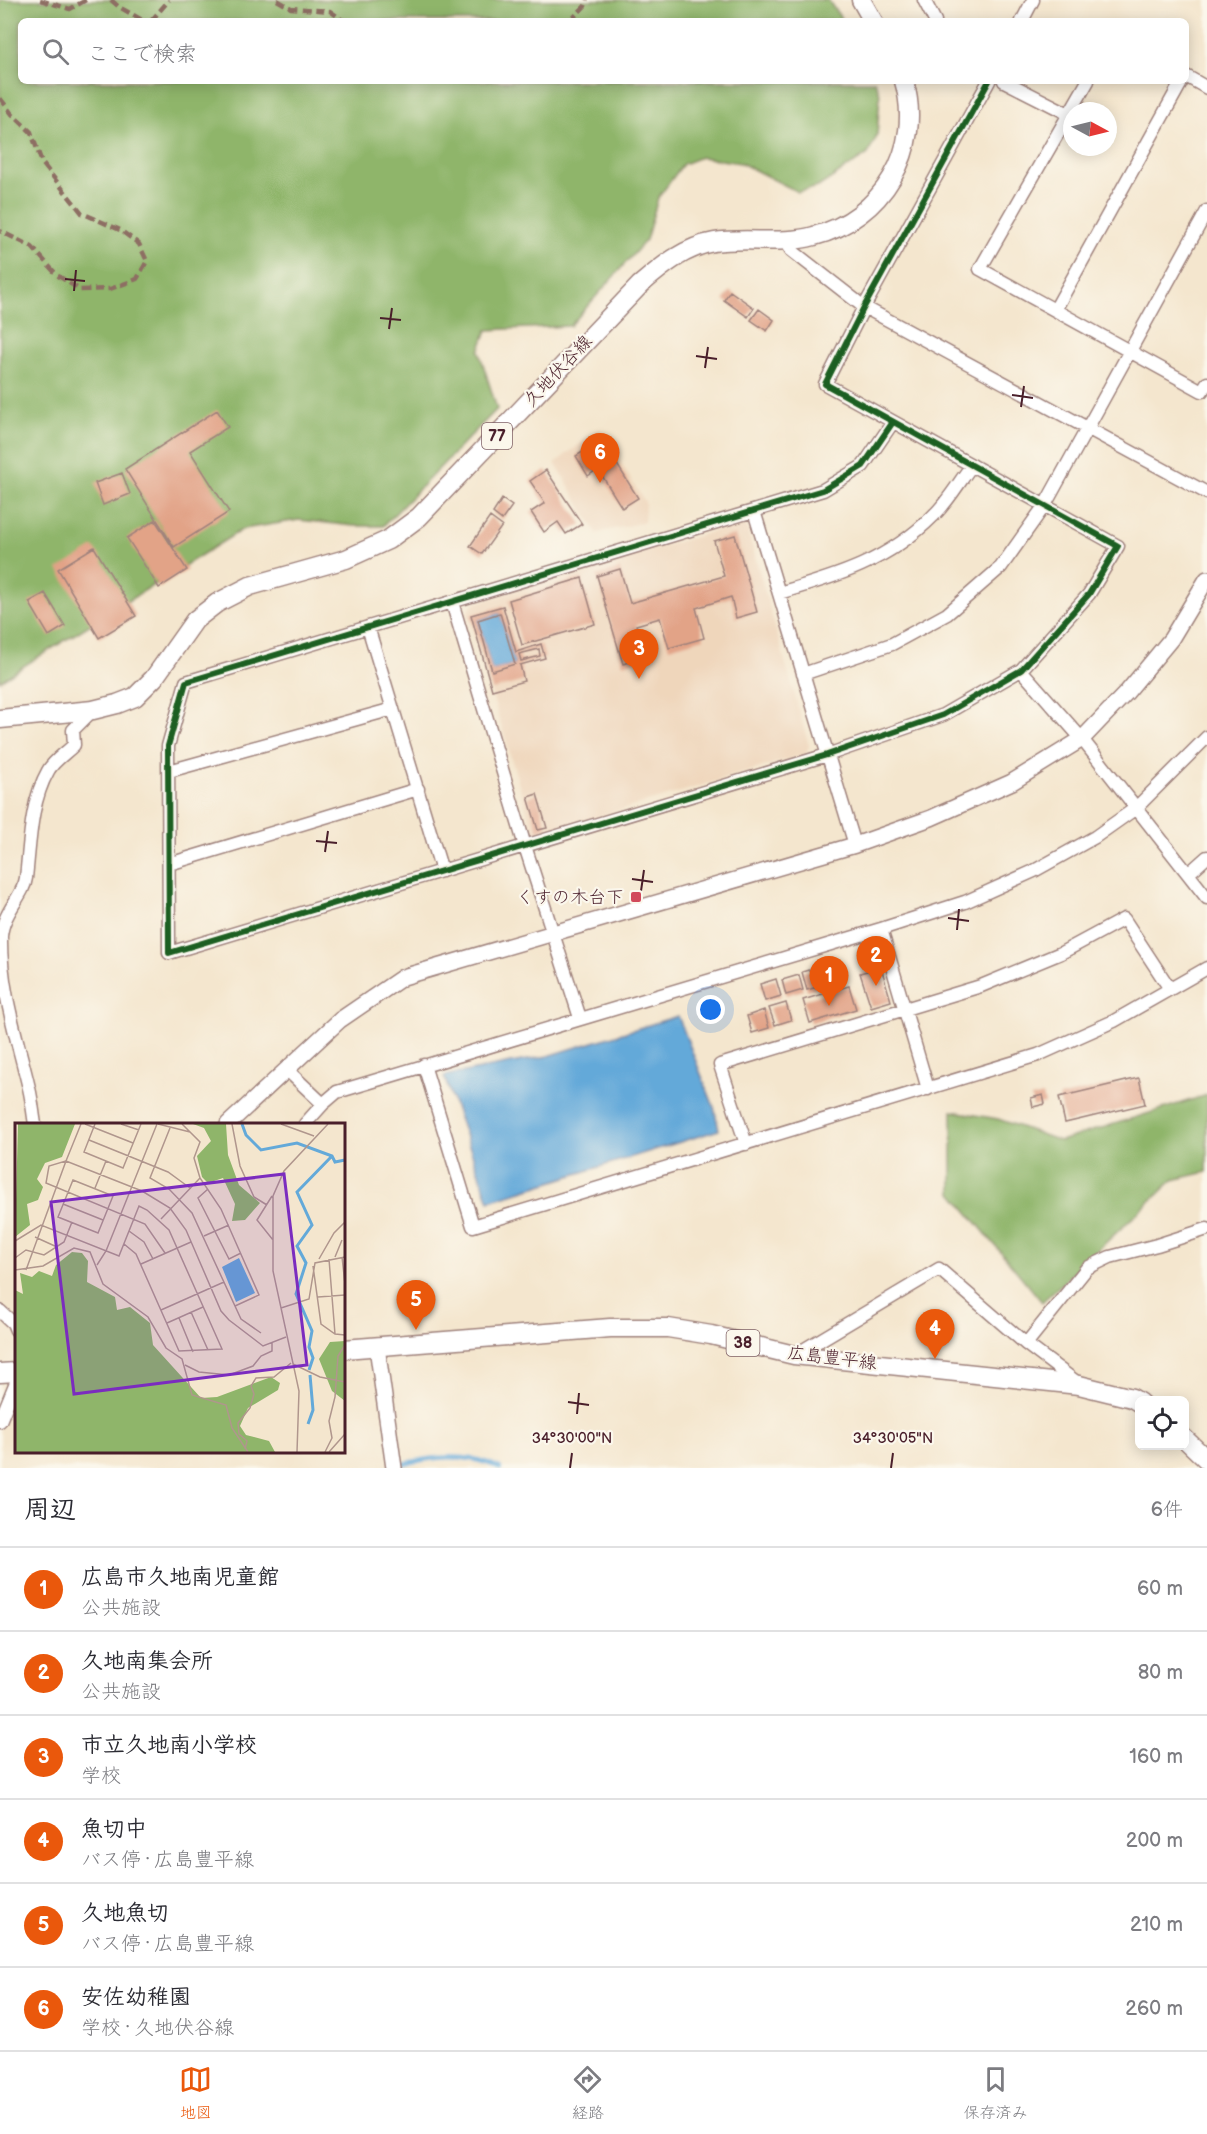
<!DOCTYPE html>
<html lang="ja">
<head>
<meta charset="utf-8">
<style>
  :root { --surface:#fff; --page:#f7f7f7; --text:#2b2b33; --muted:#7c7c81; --line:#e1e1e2; --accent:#ea580c }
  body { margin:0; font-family:"Balsamiq Sans","Klee One",sans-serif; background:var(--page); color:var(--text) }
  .controls { position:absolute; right:18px; bottom:18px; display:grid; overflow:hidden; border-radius:9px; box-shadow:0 3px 15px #0003 }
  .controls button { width:54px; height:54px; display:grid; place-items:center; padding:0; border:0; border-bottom:2px solid var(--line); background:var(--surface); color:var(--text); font:30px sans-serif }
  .compass { position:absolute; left:1063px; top:102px; width:54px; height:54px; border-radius:50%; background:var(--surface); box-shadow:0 3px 15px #0003; rotate:97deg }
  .you { position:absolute; left:711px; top:1010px; width:21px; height:21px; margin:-15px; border:4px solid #fff; border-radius:50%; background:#1a73e8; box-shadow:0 0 0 9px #1a73e833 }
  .badge { display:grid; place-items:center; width:39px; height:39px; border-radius:50%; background:var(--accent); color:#fff; font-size:20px; font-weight:700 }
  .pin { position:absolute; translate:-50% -50px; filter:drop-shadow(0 2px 3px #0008) }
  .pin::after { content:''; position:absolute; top:32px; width:21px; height:18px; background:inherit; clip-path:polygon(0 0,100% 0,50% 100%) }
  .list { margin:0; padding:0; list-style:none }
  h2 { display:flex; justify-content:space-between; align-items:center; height:78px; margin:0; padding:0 24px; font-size:26px }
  h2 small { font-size:20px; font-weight:400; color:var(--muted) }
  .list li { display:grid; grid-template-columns:39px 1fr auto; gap:18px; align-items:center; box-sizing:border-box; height:84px; padding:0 24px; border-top:2px solid var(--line) }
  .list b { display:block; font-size:22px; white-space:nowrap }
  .list p { margin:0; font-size:20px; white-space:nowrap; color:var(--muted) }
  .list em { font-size:20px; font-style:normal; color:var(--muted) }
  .icon { flex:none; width:33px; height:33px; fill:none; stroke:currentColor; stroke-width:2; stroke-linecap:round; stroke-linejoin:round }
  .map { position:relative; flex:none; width:1207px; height:1468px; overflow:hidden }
  .search { position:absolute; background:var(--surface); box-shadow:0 3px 15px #0003; left:18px; right:18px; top:18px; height:66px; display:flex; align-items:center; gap:15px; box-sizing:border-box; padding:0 21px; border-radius:9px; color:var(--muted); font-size:22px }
  .sheet { height:582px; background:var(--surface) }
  nav { display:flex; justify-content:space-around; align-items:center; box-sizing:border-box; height:84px; border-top:2px solid var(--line); background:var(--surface); font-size:16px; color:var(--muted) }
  nav a { display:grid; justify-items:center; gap:3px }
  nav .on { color:var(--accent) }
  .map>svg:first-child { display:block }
  .built { fill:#efd6bb }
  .forest { fill:#8fb56a; stroke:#6c6a4a; stroke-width:1.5 }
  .water { fill:#63a9d9; stroke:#566482; stroke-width:1.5 }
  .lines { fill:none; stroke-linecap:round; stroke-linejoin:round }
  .stream { stroke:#63a9d9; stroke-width:4.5 }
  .building { fill:#e2a387; fill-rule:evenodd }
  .minor-casing { stroke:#9f827c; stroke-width:15 }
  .tertiary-casing { stroke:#9f827c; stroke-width:18 }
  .primary-casing { stroke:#9f827c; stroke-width:21 }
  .minor { stroke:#fff; stroke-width:12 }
  .tertiary { stroke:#fff; stroke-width:15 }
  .primary { stroke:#fff; stroke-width:18 }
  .quiet { stroke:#8d6e63; stroke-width:4.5; stroke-dasharray:9 4.5; stroke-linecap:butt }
  .cycleway-casing { stroke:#fbf7ec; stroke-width:10 }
  .cycleway { stroke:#1b5e20; stroke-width:6 }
  .ticks { fill:none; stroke:#4a1f2b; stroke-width:2 }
  .poi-dot { fill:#d1495b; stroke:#fbf7ec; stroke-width:2 }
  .labels { text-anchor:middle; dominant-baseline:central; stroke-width:4.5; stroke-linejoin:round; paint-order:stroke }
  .shield { fill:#fbf7ec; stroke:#7f6065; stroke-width:1.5 }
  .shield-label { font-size:16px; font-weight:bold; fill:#4a1f2b }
  .street-label { font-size:18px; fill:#4a1f2b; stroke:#fbf7ec }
  .poi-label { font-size:18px; fill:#4a1f2b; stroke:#fbf7ec; text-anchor:end }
  .inset-river { fill:none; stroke:#63a9d9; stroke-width:3 }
  .inset-road { fill:none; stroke:#b0968d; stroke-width:1.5 }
  .view { fill:#7b2cbf; fill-opacity:0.15; stroke:#7b2cbf; stroke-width:3 }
  .inset-edge { fill:none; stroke:#4a1f2b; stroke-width:3 }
  .ticks-label { font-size:15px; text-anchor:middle; fill:#4a1f2b; stroke:#fbf7ec; stroke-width:4.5; stroke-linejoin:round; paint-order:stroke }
</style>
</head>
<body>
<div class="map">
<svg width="1207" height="1468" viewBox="0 0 1207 1468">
  <rect width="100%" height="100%" fill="#fbf7ec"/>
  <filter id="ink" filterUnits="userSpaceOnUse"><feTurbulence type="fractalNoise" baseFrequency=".0167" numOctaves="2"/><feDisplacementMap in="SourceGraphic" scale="12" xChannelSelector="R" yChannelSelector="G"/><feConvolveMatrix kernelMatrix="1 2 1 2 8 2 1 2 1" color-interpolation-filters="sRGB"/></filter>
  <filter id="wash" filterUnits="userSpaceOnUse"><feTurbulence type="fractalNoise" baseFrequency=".008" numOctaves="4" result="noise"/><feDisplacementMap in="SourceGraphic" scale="24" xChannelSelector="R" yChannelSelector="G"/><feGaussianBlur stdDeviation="1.35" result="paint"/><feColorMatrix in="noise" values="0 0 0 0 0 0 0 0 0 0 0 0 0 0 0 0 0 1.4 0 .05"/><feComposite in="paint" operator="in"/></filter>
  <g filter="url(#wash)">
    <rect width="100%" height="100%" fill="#f4e6ce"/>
    <!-- built -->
    <path class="built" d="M 600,429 L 645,502 L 644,522 L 597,533 L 555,463 Z
      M 738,524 L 747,528 L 809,746 L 806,754 L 538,835 L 533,831 L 467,612 L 474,603 Z"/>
    <!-- forest -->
    <path class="forest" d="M 0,0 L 828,0 L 843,21 L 21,21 L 21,81 L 875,81 L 880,94 L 877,136 L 868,154 L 818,187 L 798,192 L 741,163 L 701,157 L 683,164 L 658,198 L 646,240 L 570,326 L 487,330 L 479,351 L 497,409 L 383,526 L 354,526 L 299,520 L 243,529 L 0,681 Z
      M 1207,1095 L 1207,1172 L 1173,1180 L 1042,1302 L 952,1193 L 952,1111 L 998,1119 L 1060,1141 Z"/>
    <!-- water -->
    <path class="water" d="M 500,613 L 515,664 L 492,671 L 478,620 Z
      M 678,1016 L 714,1107 L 719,1130 L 489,1201 L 444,1076 L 548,1056 Z"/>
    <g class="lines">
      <!-- stream -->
      <path class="stream" d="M 396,1466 C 431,1456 467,1452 500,1468"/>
    </g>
    <g id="blocks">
      <!-- building -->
      <path class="building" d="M 730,291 L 754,308 L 748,317 L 724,300 Z
        M 759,309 L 774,320 L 767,331 L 751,320 Z
        M 217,410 L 228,427 L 190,451 L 229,512 L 174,547 L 125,469 Z
        M 602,440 L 638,498 L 622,508 L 598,469 L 588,476 L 576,456 Z
        M 546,470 L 582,524 L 566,534 L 558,522 L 544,532 L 531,512 L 545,503 L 530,481 Z
        M 122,473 L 130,494 L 103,505 L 95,483 Z
        M 502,499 L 512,506 L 502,520 L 493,513 Z
        M 490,517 L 502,526 L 482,554 L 470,546 Z
        M 155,520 L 187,570 L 159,588 L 127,538 Z
        M 735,535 L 757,612 L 736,618 L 731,597 L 696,608 L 704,638 L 669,648 L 660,618 L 636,625 L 645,657 L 623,664 L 597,576 L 620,569 L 630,603 L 724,576 L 714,541 Z
        M 94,547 L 136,616 L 99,638 L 58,569 Z
        M 582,578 L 595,624 L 522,645 L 509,600 Z
        M 45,593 L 65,626 L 49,636 L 29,602 Z
        M 503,606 L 516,652 L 541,644 L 545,658 L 520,665 L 524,681 L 492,690 L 471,615 ZM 500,613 L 515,664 L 492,671 L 478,620 ZM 539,649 L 540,656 L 521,661 L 519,654 Z
        M 537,794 L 547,828 L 538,830 L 528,797 Z
        M 881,967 L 891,1001 L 871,1007 L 860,973 Z
        M 815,968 L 821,986 L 807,990 L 802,972 Z
        M 799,975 L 803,990 L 786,995 L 782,980 Z
        M 776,979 L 781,996 L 765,1001 L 760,984 Z
        M 849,986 L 856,1009 L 810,1023 L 803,1000 Z
        M 786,1003 L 791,1020 L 775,1025 L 769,1008 Z
        M 764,1010 L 769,1028 L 752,1033 L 747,1016 Z
        M 1139,1078 L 1145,1104 L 1065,1123 L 1059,1097 Z
        M 1043,1095 L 1045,1104 L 1033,1107 L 1031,1098 Z"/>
    </g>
  </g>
  <g filter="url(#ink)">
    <use href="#blocks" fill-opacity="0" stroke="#9f827c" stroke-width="1.5"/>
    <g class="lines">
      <defs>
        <path id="minor" d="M 924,0 L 935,21
          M 1022,21 L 1033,0
          M 1186,76 L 1207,88
          M 1004,81 L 1069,114
          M 1088,81 L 980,269 L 1202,391 L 1207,383
          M 785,240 L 791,250 L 864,307 L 1207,493
          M 1055,310 L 1182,81
          M 893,422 L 863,466 L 823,490 L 186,682 L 168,746 L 169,953 L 827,755 L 943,715 L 1021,670 L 1089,594 L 1118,546 L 825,384 L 864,307 L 989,81
          M 754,511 L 855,845
          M 779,593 C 838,576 888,561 933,516 C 948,502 959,482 972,465
          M 452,602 L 525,846 L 580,1018
          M 368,627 L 442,871
          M 1021,670 L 1082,739 L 1207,898
          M 803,674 L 892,644 L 947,614 L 1001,567 L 1045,505 L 1207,211
          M 169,771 L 393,709
          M 169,864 L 418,789
          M 1188,874 L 1207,857
          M 881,929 L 928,1089
          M 424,1065 L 473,1226 L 1038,1055 L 1114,1021 L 1207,968
          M 286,1069 L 323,1104
          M 35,1124 C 33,1113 32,1100 29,1088 C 17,1037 0,989 1,936 C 3,912 24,895 26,878 C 30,843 30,803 48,771 C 53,761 66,753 74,745 L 73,730 L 93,710
          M 305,1124 L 323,1104 L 337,1092 L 881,929 L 965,902 L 1034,871 L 1095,837 L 1136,808 L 1207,737
          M 746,1144 L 720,1065 L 981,986 L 1061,953 L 1124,919 L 1170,989
          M 0,1311 L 13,1323 L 16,1330
          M 1026,1344 L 1087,1268 L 1110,1257 L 1157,1245 L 1207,1229
          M 795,1355 L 939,1269 L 1026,1344 L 1079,1384
          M 0,1421 L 16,1382"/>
        <path id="tertiary" d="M 228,1124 L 340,1020 L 403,977 L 855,845 L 931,818 L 1012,782 L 1082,739 L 1127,692 L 1171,639 L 1207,579
          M 377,1347 L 394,1468"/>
        <path id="primary" d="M 861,0 L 873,21
          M 0,719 L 93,710 L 117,704 L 135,697 L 154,678 L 195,620 L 217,603 L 250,586 L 346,559 L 388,540 L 419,517 L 640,285 C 662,266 685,247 714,242 C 747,237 782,245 814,236 C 882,219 924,149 904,81
          M 344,1349 L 610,1328 L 668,1328 L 711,1335 L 794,1355 L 1079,1385 L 1132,1398 L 1140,1403
          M 0,1373 L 16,1372
          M 1184,1438 L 1207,1460"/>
      </defs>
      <!-- minor casing -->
      <use href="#minor" class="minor-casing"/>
      <!-- tertiary casing -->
      <use href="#tertiary" class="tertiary-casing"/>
      <!-- primary casing -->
      <use href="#primary" class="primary-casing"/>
      <!-- minor -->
      <use href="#minor" class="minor"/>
      <!-- tertiary -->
      <use href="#tertiary" class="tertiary"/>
      <!-- primary -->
      <use href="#primary" class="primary"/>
      <!-- quiet -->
      <path class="quiet" d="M 40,0 L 70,9 L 86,0
        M 111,0 L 119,7 L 144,21
        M 277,0 L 291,8 L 330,11 L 344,21
        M 151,21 L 169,0
        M 570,21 L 585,6 L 587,0
        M 0,98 L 12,114 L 31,132 L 42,163 L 82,213 L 120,230 L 139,244 L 147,261 L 137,279 L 110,289 L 80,290 L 57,275 L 32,247 L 0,231"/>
      <defs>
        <path id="cycleway" d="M 893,422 L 863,466 L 823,490 L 186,682 L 168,746 L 169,953 L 827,755 L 943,715 L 1021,670 L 1089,594 L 1118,546 L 825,384 L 864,307 L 989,81"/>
      </defs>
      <!-- cycleway casing -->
      <use href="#cycleway" class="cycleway-casing"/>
      <!-- cycleway -->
      <use href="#cycleway" class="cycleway"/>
    </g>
  </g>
  <!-- ticks -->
  <path class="ticks" d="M 65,279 L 85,281M 74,291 L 76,270M 380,318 L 401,320M 389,329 L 392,308M 696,356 L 717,359M 705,368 L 708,347M 1012,395 L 1033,398M 1021,407 L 1024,386M 316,841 L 337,843M 325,852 L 328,831M 632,879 L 653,882M 641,891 L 644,870M 948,918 L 969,921M 957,930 L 959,909M 568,1402 L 589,1405M 577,1414 L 579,1393M 570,1468 L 572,1453M 891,1468 L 893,1453"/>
  <!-- markers -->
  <rect class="poi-dot" x="630" y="891" width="12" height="12" rx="3"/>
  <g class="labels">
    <!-- shield labels -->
    <g class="shield">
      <rect x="482" y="423" width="30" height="26" rx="4.5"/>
      <rect x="726.5" y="1330" width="33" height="26" rx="4.5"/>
    </g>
    <g class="shield-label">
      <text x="497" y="436">77</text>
      <text x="743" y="1343">38</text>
    </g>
    <!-- street labels -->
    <g class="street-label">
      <text transform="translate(558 371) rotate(-47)">久地伏谷線</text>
      <text transform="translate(832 1358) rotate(7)">広島豊平線</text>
    </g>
    <!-- poi labels -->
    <g class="poi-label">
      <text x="624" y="897">くすの木台下</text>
    </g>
  </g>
  <!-- overview -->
  <g transform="translate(15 1123)">
    <rect width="330" height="330" fill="#f4e6ce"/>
    <path d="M 3,1 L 60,1 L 47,34 L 30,40 L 22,56 L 28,64 L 23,77 L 12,81 L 15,102 L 0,114 ZM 178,1 L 211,1 L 213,32 L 224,62 L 245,80 L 230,97 L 217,98 L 220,81 L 208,55 L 193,60 L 187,54 L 182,33 L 196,18 L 189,5 ZM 57,129 L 67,130 L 73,138 L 72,159 L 100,174 L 102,187 L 115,184 L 135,200 L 138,222 L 186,275 L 202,274 L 256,254 L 265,260 L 263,267 L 233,285 L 225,303 L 231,312 L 254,318 L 260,329 L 0,329 L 0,167 L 8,171 L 5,150 L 17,154 L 24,148 L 37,153 L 41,142 ZM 330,218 L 330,278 L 317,268 L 304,236 L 315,219 Z" fill="#8fb56a"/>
    <path d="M 224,135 L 240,170 L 221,179 L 207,144 Z" fill="#63a9d9"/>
    <path class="inset-river" d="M 227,1 L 231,12 L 246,27 L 282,20 L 317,33 L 320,39 L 330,37M 294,247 L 298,235 L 294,224 L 297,208 L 281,171 L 291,140 L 282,123 L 297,102 L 282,69 L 317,33M 293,301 L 298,287 L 295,252"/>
    <path class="inset-road" d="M 66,1 L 51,38 L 34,43 L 31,60 L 130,101 L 150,130M 70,1 L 118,20M 80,1 L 69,29 L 108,45 L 126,1M 106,1 L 124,7M 143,1 L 175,9M 167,1 L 185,19 L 179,35 L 185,55 L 206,86 L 244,172 L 220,183M 217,1 L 225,43 L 239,74 L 252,82M 266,1 L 299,13M 155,5 L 135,55 L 154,66 L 177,90 L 226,196 L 246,210M 74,17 L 153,49 L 175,65M 58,57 L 98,73 L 83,110 L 43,94 ZM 80,65 L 91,38M 193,66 L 183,75 L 214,136 L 226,130M 257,73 L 242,97 L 258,117M 48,81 L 88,97M 146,96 L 185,55M 114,108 L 129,119 L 138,136M 189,113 L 214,102M 20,114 L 42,124M 0,118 L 26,102 L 104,133 L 124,83 L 132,87 L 154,107 L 207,226 L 164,228 L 121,131 L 109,121M 320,134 L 327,117M 327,134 L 330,161M 0,135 L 11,127 L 29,132 L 49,119 L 57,99M 304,136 L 319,110 L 330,99M 314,136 L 320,211M 126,141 L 176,119M 82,142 L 91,128 L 142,1M 298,143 L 306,201 L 320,211 L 330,212M 0,147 L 28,143 L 59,125 L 75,129 L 88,161 L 133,194 L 151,225 L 167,236 L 177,272 L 211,282 L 217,305 L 233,329M 11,147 L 51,38 L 127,68 L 155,85 L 171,107 L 206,188 L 214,197 L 248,223 L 271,214M 303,174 L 330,172M 266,185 L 294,176 L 300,140 L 330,134M 146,187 L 209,159M 176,189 L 193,227M 164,195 L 178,229M 152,200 L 188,184M 278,241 L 305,254 L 330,259M 170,242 L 184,249 L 214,252 L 238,243 L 246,233 L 257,228 L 257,219M 230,326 L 232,318 L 224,311 L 223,300 L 235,285 L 239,271 L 236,263 L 241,255 L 259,254 L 276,240M 282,329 L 284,268 L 258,148 L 258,73 L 269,48 L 313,1M 310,329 L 317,315 L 314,298 L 320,274 L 323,233 L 330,222M 314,329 L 330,311"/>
    <path class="view" d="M 269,51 L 292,242 L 59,271 L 36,79 Z"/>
    <rect width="330" height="330" class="inset-edge"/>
  </g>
  <g class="ticks-label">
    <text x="572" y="1443">34°30'00"N</text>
    <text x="893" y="1443">34°30'05"N</text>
  </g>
</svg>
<div class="controls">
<button><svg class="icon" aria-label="locate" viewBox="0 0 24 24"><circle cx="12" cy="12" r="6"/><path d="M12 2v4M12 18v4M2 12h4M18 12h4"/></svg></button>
</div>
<svg class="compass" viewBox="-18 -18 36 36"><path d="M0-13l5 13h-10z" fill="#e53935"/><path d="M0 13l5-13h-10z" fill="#7c7c81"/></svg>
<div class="you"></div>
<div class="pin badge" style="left:829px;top:1006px">1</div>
<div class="pin badge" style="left:876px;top:986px">2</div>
<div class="pin badge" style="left:639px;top:679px">3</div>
<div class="pin badge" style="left:935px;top:1359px">4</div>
<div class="pin badge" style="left:416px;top:1330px">5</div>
<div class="pin badge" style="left:600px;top:483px">6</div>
<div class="search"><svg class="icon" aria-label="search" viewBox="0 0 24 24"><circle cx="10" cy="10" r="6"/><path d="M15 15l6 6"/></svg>ここで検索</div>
</div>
<section class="sheet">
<h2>周辺<small>6件</small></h2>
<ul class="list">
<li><span class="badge">1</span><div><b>広島市久地南児童館</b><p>公共施設</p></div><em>60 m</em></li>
<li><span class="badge">2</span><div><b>久地南集会所</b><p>公共施設</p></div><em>80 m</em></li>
<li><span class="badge">3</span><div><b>市立久地南小学校</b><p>学校</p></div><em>160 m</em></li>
<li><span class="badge">4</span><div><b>魚切中</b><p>バス停 · 広島豊平線</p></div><em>200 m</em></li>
<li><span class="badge">5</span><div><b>久地魚切</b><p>バス停 · 広島豊平線</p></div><em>210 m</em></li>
<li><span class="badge">6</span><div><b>安佐幼稚園</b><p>学校 · 久地伏谷線</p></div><em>260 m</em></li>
</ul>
</section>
<nav>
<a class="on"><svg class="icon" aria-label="map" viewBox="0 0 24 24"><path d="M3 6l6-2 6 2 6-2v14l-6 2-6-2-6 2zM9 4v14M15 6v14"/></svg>地図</a>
<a><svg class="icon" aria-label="directions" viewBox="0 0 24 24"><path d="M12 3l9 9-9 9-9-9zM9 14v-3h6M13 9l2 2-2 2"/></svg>経路</a>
<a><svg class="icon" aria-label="saved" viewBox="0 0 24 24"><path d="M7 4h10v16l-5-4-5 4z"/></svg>保存済み</a>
</nav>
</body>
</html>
